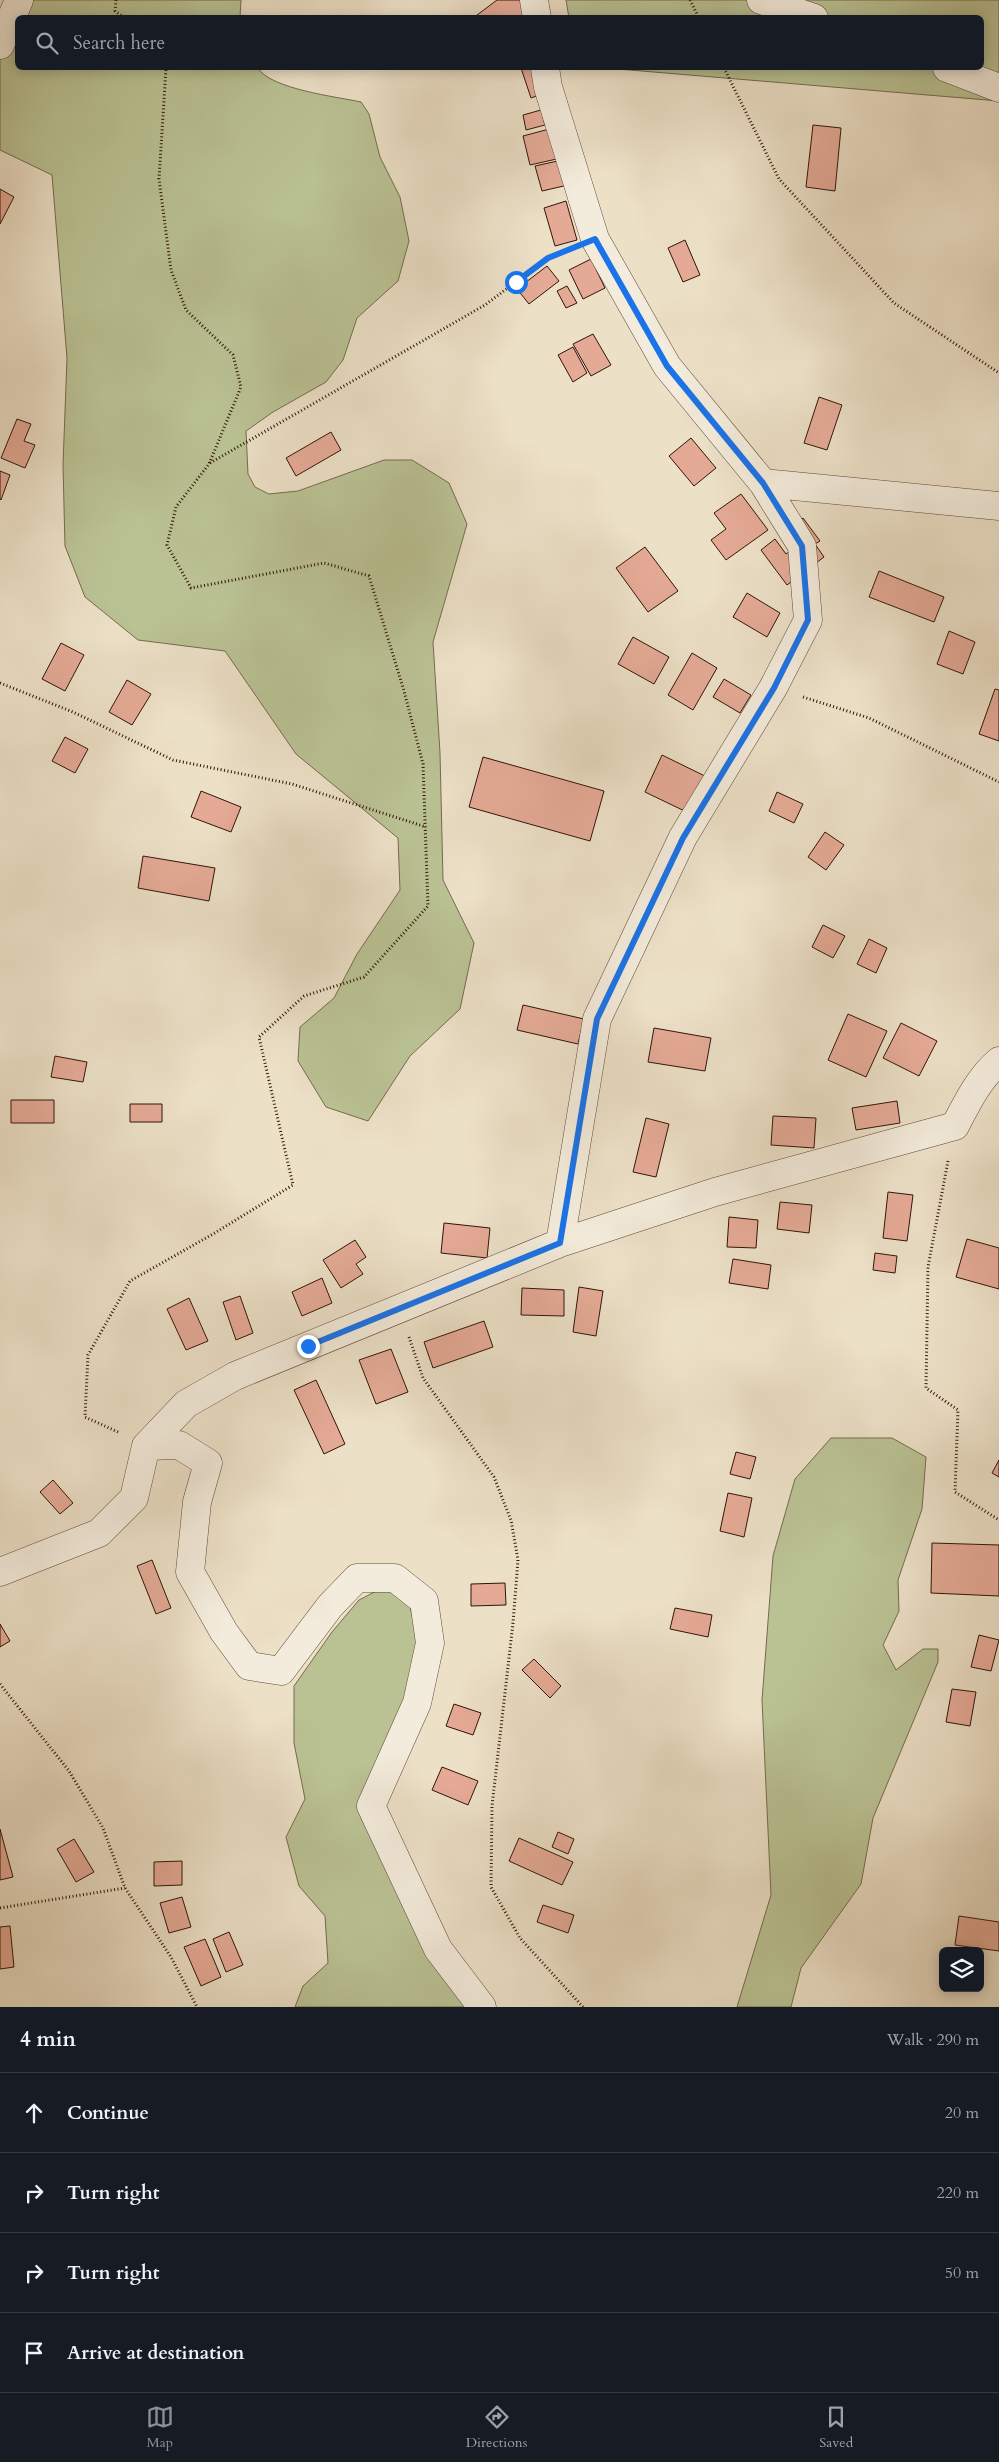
<!DOCTYPE html>
<html lang="en">
<head>
<meta charset="utf-8">
<style>
  :root { --surface:#171b24; --page:#20242c; --text:#f1f3f6; --muted:#9ea1a6; --line:#363941; --accent:#8c9099 }
  body { margin:0; font-family:Cardo,serif; background:var(--page); color:var(--text) }
  .controls { position:absolute; right:15px; bottom:15px; display:grid; overflow:hidden; border-radius:8px; box-shadow:0 2px 12px #0003 }
  .controls button { width:45px; height:45px; display:grid; place-items:center; padding:0; border:0; border-bottom:1px solid var(--line); background:var(--surface); color:var(--text); font:25px sans-serif }
  .stop { position:absolute; width:15px; height:15px; margin:-11px; border:4px solid #1a73e8; border-radius:50%; background:#fff }
  .stop.end { background:#1a73e8; border-color:#fff; box-shadow:0 1px 5px #0008 }
  .list { margin:0; padding:0; list-style:none }
  h2 { display:flex; justify-content:space-between; align-items:center; height:65px; margin:0; padding:0 20px; font-size:21px }
  h2 small { font-size:16px; font-weight:400; color:var(--muted) }
  .list li { display:grid; grid-template-columns:32px 1fr auto; gap:15px; align-items:center; box-sizing:border-box; height:80px; padding:0 20px; border-top:1px solid var(--line) }
  .list b { display:block; font-size:19px; white-space:nowrap }
  .list em { font-size:16px; font-style:normal; color:var(--muted) }
  .icon { flex:none; width:28px; height:28px; fill:none; stroke:currentColor; stroke-width:2; stroke-linecap:round; stroke-linejoin:round }
  .map { position:relative; flex:none; width:999px; height:2007px; overflow:hidden }
  .search { position:absolute; background:var(--surface); box-shadow:0 2px 12px #0003; left:15px; right:15px; top:15px; height:55px; display:flex; align-items:center; gap:12px; box-sizing:border-box; padding:0 18px; border-radius:8px; color:var(--muted); font-size:19px }
  .sheet { height:385px; background:var(--surface) }
  nav { display:flex; justify-content:space-around; align-items:center; box-sizing:border-box; height:70px; border-top:1px solid var(--line); background:var(--surface); font-size:14px; color:var(--muted) }
  nav a { display:grid; justify-items:center; gap:2px }
  nav .on { color:var(--accent) }
  .map>svg:first-child { display:block }
  .green { fill:#bac294; stroke:#756b4e }
  .building { fill:#e5aa96; stroke:#301409 }
  .lines { fill:none; stroke-linecap:round; stroke-linejoin:round }
  .minor-casing { stroke:#5f4738; stroke-width:29 }
  .path { stroke:#301409; stroke-width:3; stroke-dasharray:1 2.5; stroke-linecap:butt }
  .minor { stroke:#f3ebdb; stroke-width:28 }
  .route { stroke:#1a73e8; stroke-width:6 }
</style>
</head>
<body>
<div class="map">
<svg width="999" height="2007" viewBox="0 0 999 2007">
  <rect width="100%" height="100%" fill="#ece0c7"/>
  <filter id="stains"><feTurbulence type="fractalNoise" baseFrequency=".004" numOctaves="4"/><feColorMatrix values="0 0 0 0 .2 0 0 0 0 .09 0 0 0 0 .02 0 0 0 .5 -.17"/></filter>
  <radialGradient id="worn" r=".72"><stop offset=".6" stop-color="#630" stop-opacity="0"/><stop offset="1" stop-color="#630" stop-opacity=".3"/></radialGradient>
  <!-- green -->
  <path class="green" d="M 16,0 L 241,0 L 240,17 L 18,18 L 18,68 L 258,68 C 270,89 338,97 361,102 L 369,114 L 380,157 L 400,197 L 409,241 L 398,281 L 357,318 L 343,360 L 326,382 L 273,412 L 246,431 L 248,474 L 255,487 L 269,494 L 298,491 L 384,460 L 412,460 L 449,483 L 467,524 L 433,642 L 440,753 L 443,880 L 474,943 L 460,1009 L 410,1056 L 368,1121 L 326,1107 L 298,1061 L 300,1027 L 334,998 L 357,954 L 400,890 L 398,838 L 296,754 L 225,651 L 138,640 L 85,597 L 65,546 L 63,465 L 67,358 L 52,175 L 0,150 L 0,29 Z
    M 566,0 L 999,0 L 999,101 L 606,68 L 982,68 L 982,18 L 569,18 Z
    M 831,1438 L 892,1438 L 926,1457 L 922,1509 L 898,1580 L 899,1611 L 883,1645 L 896,1670 L 923,1649 L 938,1649 L 938,1662 L 873,1818 L 861,1884 L 801,1968 L 791,2007 L 737,2007 L 771,1895 L 762,1700 L 773,1556 L 795,1479 Z
    M 388,1585 L 410,1607 L 419,1641 L 409,1703 L 365,1787 L 476,2007 L 295,2007 L 303,1986 L 328,1963 L 325,1916 L 299,1886 L 286,1837 L 305,1799 L 294,1743 L 294,1686 L 332,1632 L 359,1600 Z"/>
  <!-- building -->
  <path class="building" d="M 497,0 L 533,0 L 543,18 L 473,18 Z
    M 521,68 L 552,68 L 559,88 L 531,98 Z
    M 541,110 L 545,125 L 526,130 L 523,115 Z
    M 813,125 L 841,128 L 835,191 L 806,187 Z
    M 553,128 L 561,158 L 530,165 L 523,136 Z
    M 562,160 L 568,185 L 542,191 L 535,166 Z
    M 0,189 L 14,197 L 0,224 Z
    M 566,201 L 577,240 L 555,246 L 544,208 Z
    M 685,240 L 700,275 L 683,282 L 668,248 Z
    M 591,259 L 605,288 L 583,299 L 569,270 Z
    M 547,266 L 559,281 L 529,304 L 517,289 Z
    M 567,286 L 577,303 L 566,308 L 557,291 Z
    M 593,334 L 611,365 L 591,376 L 573,344 Z
    M 573,347 L 587,373 L 573,382 L 558,355 Z
    M 819,397 L 842,405 L 827,450 L 804,443 Z
    M 17,419 L 31,424 L 24,441 L 35,445 L 25,468 L 1,458 Z
    M 331,432 L 341,450 L 296,476 L 286,458 Z
    M 691,438 L 716,468 L 694,486 L 669,456 Z
    M 0,471 L 10,475 L 1,500 L 0,499 Z
    M 741,494 L 768,530 L 726,560 L 711,540 L 726,529 L 714,513 Z
    M 803,518 L 820,541 L 815,544 L 824,557 L 787,585 L 761,550 L 775,539 L 786,554 L 791,550 L 780,536 Z
    M 645,547 L 678,591 L 648,612 L 616,568 Z
    M 879,571 L 944,597 L 934,622 L 869,597 Z
    M 747,593 L 780,613 L 767,637 L 733,617 Z
    M 949,631 L 975,642 L 963,674 L 937,664 Z
    M 633,637 L 669,657 L 654,684 L 618,664 Z
    M 61,643 L 84,655 L 65,691 L 42,679 Z
    M 692,653 L 717,668 L 693,710 L 668,695 Z
    M 724,679 L 751,695 L 740,713 L 713,697 Z
    M 127,680 L 151,694 L 132,725 L 109,712 Z
    M 995,689 L 999,690 L 999,741 L 979,734 Z
    M 65,737 L 88,749 L 75,773 L 52,761 Z
    M 662,755 L 713,780 L 695,816 L 645,792 Z
    M 483,757 L 604,791 L 590,841 L 469,807 Z
    M 201,791 L 241,807 L 231,832 L 191,817 Z
    M 777,792 L 803,804 L 794,823 L 769,811 Z
    M 825,832 L 844,845 L 826,870 L 808,857 Z
    M 143,856 L 215,868 L 209,901 L 138,888 Z
    M 823,925 L 845,936 L 833,958 L 812,947 Z
    M 869,939 L 887,948 L 876,973 L 857,964 Z
    M 523,1005 L 584,1019 L 578,1044 L 517,1030 Z
    M 848,1014 L 887,1031 L 866,1077 L 828,1060 Z
    M 901,1023 L 937,1041 L 919,1076 L 883,1058 Z
    M 654,1028 L 711,1038 L 705,1071 L 648,1062 Z
    M 55,1056 L 87,1062 L 83,1082 L 51,1077 Z
    M 11,1100 L 54,1100 L 54,1123 L 11,1123 Z
    M 897,1101 L 900,1123 L 856,1130 L 852,1108 Z
    M 130,1104 L 162,1104 L 162,1122 L 130,1122 Z
    M 773,1116 L 816,1118 L 814,1148 L 771,1145 Z
    M 646,1118 L 669,1124 L 656,1177 L 633,1172 Z
    M 888,1192 L 913,1195 L 907,1241 L 883,1238 Z
    M 780,1202 L 812,1205 L 809,1233 L 777,1229 Z
    M 729,1217 L 758,1220 L 756,1248 L 727,1247 Z
    M 444,1223 L 490,1228 L 487,1258 L 441,1253 Z
    M 967,1239 L 999,1248 L 999,1289 L 956,1277 Z
    M 355,1240 L 366,1257 L 356,1264 L 363,1274 L 341,1288 L 323,1260 Z
    M 875,1253 L 897,1256 L 895,1273 L 873,1270 Z
    M 733,1259 L 771,1265 L 768,1289 L 729,1283 Z
    M 322,1278 L 332,1303 L 302,1316 L 292,1292 Z
    M 579,1287 L 603,1291 L 596,1336 L 573,1332 Z
    M 522,1288 L 564,1290 L 564,1316 L 521,1315 Z
    M 240,1296 L 253,1333 L 236,1340 L 223,1302 Z
    M 189,1298 L 208,1341 L 186,1350 L 167,1309 Z
    M 484,1321 L 493,1347 L 433,1368 L 424,1342 Z
    M 391,1349 L 408,1392 L 376,1404 L 359,1360 Z
    M 316,1380 L 345,1444 L 324,1454 L 294,1390 Z
    M 736,1452 L 756,1457 L 750,1479 L 730,1474 Z
    M 999,1460 L 999,1477 L 992,1473 Z
    M 53,1480 L 73,1503 L 60,1514 L 40,1492 Z
    M 728,1493 L 752,1498 L 744,1537 L 720,1531 Z
    M 932,1543 L 999,1545 L 999,1596 L 931,1593 Z
    M 152,1560 L 171,1608 L 156,1614 L 137,1566 Z
    M 505,1583 L 506,1605 L 471,1606 L 471,1584 Z
    M 675,1608 L 712,1615 L 708,1637 L 670,1629 Z
    M 0,1624 L 10,1641 L 0,1647 Z
    M 979,1635 L 999,1640 L 991,1671 L 971,1667 Z
    M 534,1659 L 561,1686 L 550,1698 L 522,1670 Z
    M 952,1689 L 976,1692 L 970,1726 L 946,1722 Z
    M 454,1704 L 481,1713 L 473,1735 L 446,1726 Z
    M 442,1767 L 478,1781 L 468,1805 L 432,1790 Z
    M 0,1829 L 13,1877 L 0,1880 Z
    M 558,1832 L 574,1839 L 568,1854 L 552,1847 Z
    M 519,1838 L 573,1862 L 562,1885 L 509,1861 Z
    M 74,1839 L 94,1872 L 76,1882 L 57,1849 Z
    M 182,1861 L 182,1885 L 154,1886 L 154,1862 Z
    M 182,1897 L 191,1927 L 169,1933 L 160,1903 Z
    M 543,1905 L 574,1915 L 568,1933 L 537,1922 Z
    M 959,1916 L 999,1922 L 999,1951 L 955,1945 Z
    M 10,1926 L 14,1967 L 0,1969 L 0,1927 Z
    M 229,1932 L 243,1965 L 226,1972 L 213,1939 Z
    M 205,1939 L 221,1977 L 201,1986 L 184,1947 Z"/>
  <g class="lines">
    <defs>
      <path id="minor" d="M 534,0 L 537,18
        M 761,0 L 814,18
        M 0,45 L 19,0
        M 545,68 L 548,87 L 595,239 L 667,366 L 763,483 L 802,546 L 808,620 L 773,688 L 683,837 L 597,1019 L 560,1243
        M 947,68 L 999,88
        M 763,483 L 999,506
        M 146,1446 L 179,1445 L 208,1463 L 197,1502 L 190,1572 L 224,1632 L 249,1666 L 281,1671 L 330,1606 L 357,1578 L 395,1578 L 424,1601 L 430,1643 L 417,1703 L 371,1806 L 438,1949 L 482,2007
        M 0,1572 L 99,1533 L 134,1498 L 146,1446 L 186,1404 L 235,1376 L 560,1243 L 715,1192 L 955,1126 C 967,1103 979,1078 999,1061"/>
    </defs>
    <!-- minor casing -->
    <use href="#minor" class="minor-casing"/>
    <!-- path -->
    <path class="path" d="M 116,0 L 115,11 L 125,18
      M 690,0 L 699,18
      M 724,68 L 779,179 L 894,303 L 999,373
      M 210,463 L 485,305 L 548,258 L 567,251
      M 0,683 L 73,712 L 173,760 L 292,784 L 426,827
      M 803,697 L 869,718 L 999,782
      M 948,1161 L 928,1267 L 926,1388 L 958,1410 L 955,1492 L 999,1520
      M 409,1337 L 423,1378 L 494,1477 L 511,1520 L 518,1560 L 513,1623 L 492,1806 L 491,1887 L 520,1938 L 583,2007
      M 118,1432 L 85,1417 L 88,1355 L 130,1281 L 213,1234 L 293,1185 L 259,1037 L 304,996 L 364,977 L 428,906 L 423,764 L 404,691 L 369,576 L 324,563 L 191,588 L 167,545 L 176,507 L 209,464 L 241,387 L 233,355 L 186,310 L 171,270 L 159,179 L 166,68
      M 0,1684 L 69,1771 L 103,1828 L 125,1888 L 171,1957 L 197,2007
      M 0,1908 L 125,1888"/>
    <!-- minor -->
    <use href="#minor" class="minor"/>
  </g>
  <g class="lines">
    <!-- route -->
    <path class="route" d="M 308,1346 L 560,1243 L 597,1019 L 683,838 L 774,688 L 808,620 L 802,546 L 763,483 L 667,366 L 595,239 L 548,258 L 516,282"/>
  </g>
  <rect width="100%" height="100%" filter="url(#stains)"/>
  <rect width="100%" height="100%" fill="url(#worn)"/>
</svg>
<div class="controls">
<button><svg class="icon" aria-label="layers" viewBox="0 0 24 24"><path d="M12 4l9 5-9 5-9-5zM3 14l9 5 9-5"/></svg></button>
</div>
<div class="stop" style="left:516px;top:282px"></div>
<div class="stop end" style="left:308px;top:1346px"></div>
<div class="search"><svg class="icon" aria-label="search" viewBox="0 0 24 24"><circle cx="10" cy="10" r="6"/><path d="M15 15l6 6"/></svg>Search here</div>
</div>
<section class="sheet">
<h2>4 min<small>Walk · 290 m</small></h2>
<ul class="list">
<li><svg class="icon" aria-label="ahead" viewBox="0 0 24 24"><path d="M12 20V5M6 11l6-6 6 6"/></svg><div><b>Continue</b></div><em>20 m</em></li>
<li><svg class="icon" aria-label="right" viewBox="0 0 24 24"><path d="M7 20v-9h11M14 6l5 5-5 5"/></svg><div><b>Turn right</b></div><em>220 m</em></li>
<li><svg class="icon" aria-label="right" viewBox="0 0 24 24"><path d="M7 20v-9h11M14 6l5 5-5 5"/></svg><div><b>Turn right</b></div><em>50 m</em></li>
<li><svg class="icon" aria-label="arrive" viewBox="0 0 24 24"><path d="M6 21V4h12l-3 4 3 4H6"/></svg><div><b>Arrive at destination</b></div></li>
</ul>
</section>
<nav>
<a class="on"><svg class="icon" aria-label="map" viewBox="0 0 24 24"><path d="M3 6l6-2 6 2 6-2v14l-6 2-6-2-6 2zM9 4v14M15 6v14"/></svg>Map</a>
<a><svg class="icon" aria-label="directions" viewBox="0 0 24 24"><path d="M12 3l9 9-9 9-9-9zM9 14v-3h6M13 9l2 2-2 2"/></svg>Directions</a>
<a><svg class="icon" aria-label="saved" viewBox="0 0 24 24"><path d="M7 4h10v16l-5-4-5 4z"/></svg>Saved</a>
</nav>
</body>
</html>
